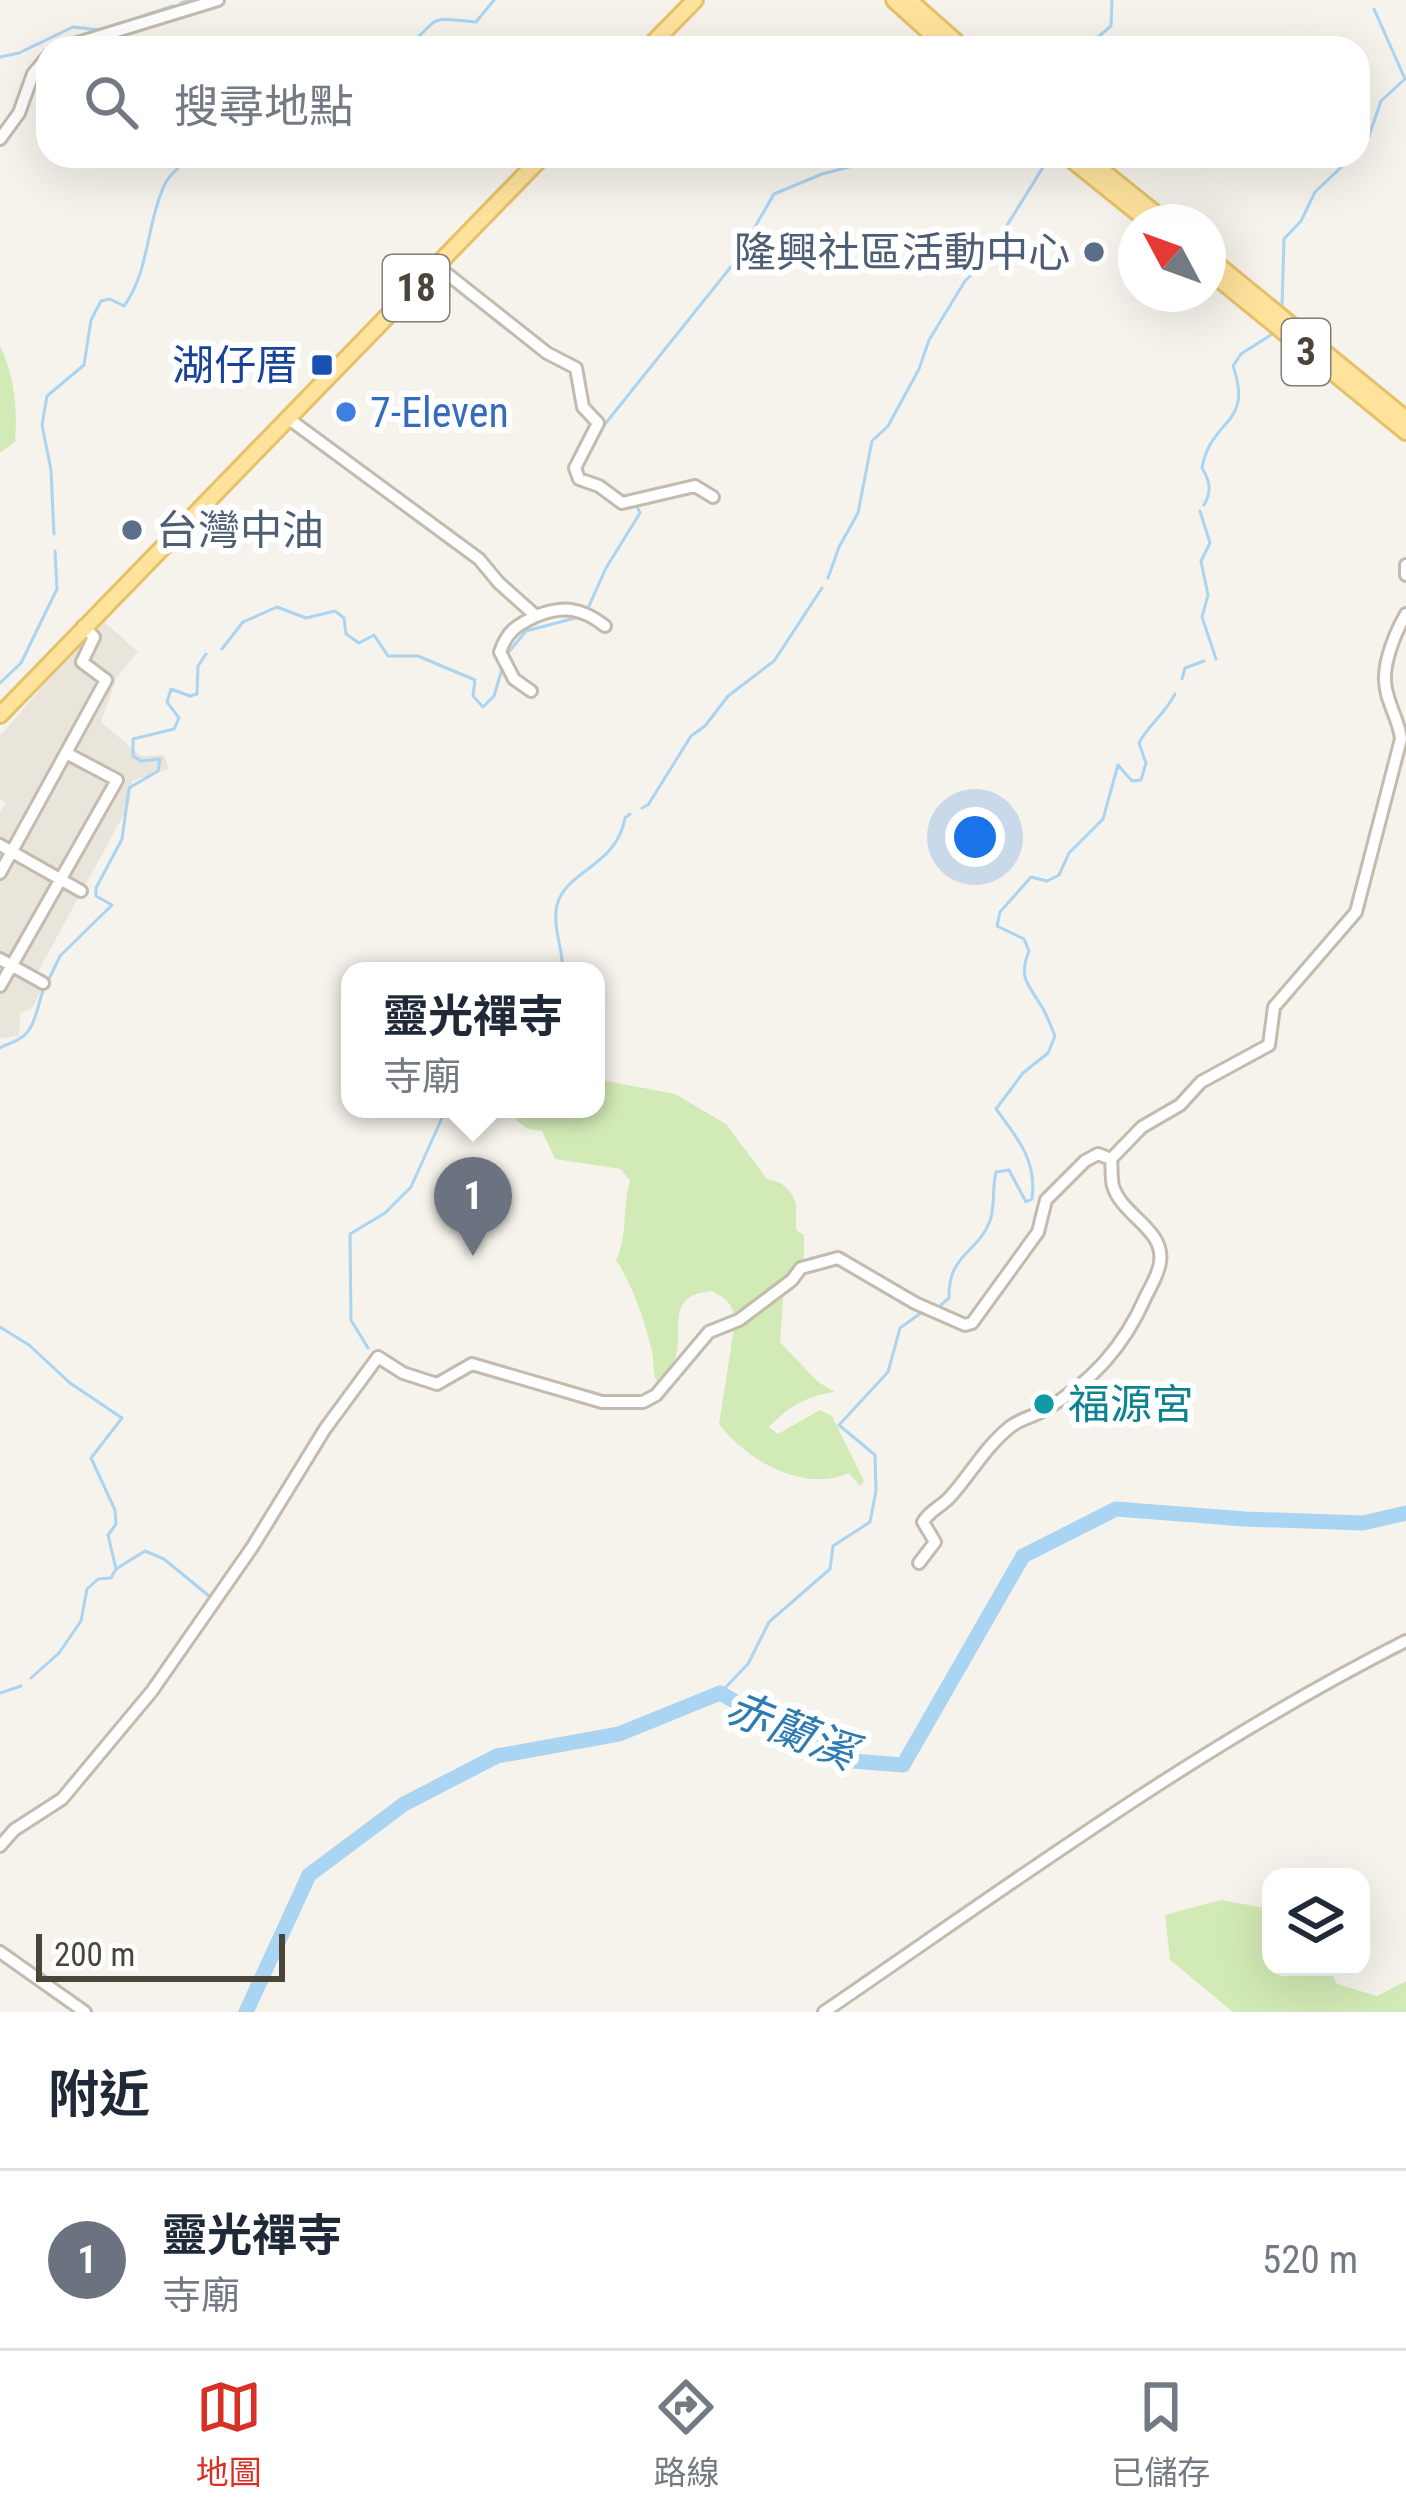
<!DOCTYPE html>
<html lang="zh-TW">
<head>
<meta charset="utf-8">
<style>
  :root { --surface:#fff; --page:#f2f2f3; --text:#1f2937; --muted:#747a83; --line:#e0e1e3; --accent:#d93025 }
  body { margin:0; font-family:"Roboto Condensed","Noto Sans TC",sans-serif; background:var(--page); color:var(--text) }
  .controls { position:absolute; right:36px; bottom:36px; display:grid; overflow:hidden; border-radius:24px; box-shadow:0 12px 48px #0002 }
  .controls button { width:108px; height:108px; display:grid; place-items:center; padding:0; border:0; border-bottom:3px solid var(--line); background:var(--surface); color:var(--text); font:60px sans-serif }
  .compass { position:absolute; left:1118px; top:204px; width:108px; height:108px; border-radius:50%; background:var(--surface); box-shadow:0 12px 48px #0002; rotate:311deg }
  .scale { position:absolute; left:36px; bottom:30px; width:249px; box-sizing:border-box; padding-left:12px; border:6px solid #4b4439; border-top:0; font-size:33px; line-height:42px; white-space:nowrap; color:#4b4439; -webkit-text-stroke:9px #fff; paint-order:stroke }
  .you { position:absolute; left:975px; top:837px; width:42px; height:42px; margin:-30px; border:9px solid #fff; border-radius:50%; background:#1a73e8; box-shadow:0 0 0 18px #1a73e833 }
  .badge { display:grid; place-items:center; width:78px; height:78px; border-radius:50%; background:var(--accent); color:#fff; font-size:39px; font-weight:700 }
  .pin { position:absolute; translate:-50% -99px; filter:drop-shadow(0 3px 6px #0008) }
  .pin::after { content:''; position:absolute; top:63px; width:42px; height:36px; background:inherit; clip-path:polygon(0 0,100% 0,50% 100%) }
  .popup { position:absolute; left:341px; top:962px; width:264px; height:156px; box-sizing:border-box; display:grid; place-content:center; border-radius:24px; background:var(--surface); filter:drop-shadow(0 3px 9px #0005); font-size:39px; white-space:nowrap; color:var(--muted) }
  .popup b { font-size:45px; color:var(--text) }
  .popup::after { content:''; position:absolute; left:50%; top:100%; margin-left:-24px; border:24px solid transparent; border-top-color:var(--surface) }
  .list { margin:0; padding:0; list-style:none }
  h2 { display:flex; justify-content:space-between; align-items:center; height:156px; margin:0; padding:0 48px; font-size:51px }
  h2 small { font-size:39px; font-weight:400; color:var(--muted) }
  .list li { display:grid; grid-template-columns:78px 1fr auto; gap:36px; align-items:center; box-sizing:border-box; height:180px; padding:0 48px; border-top:3px solid var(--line) }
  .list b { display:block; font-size:45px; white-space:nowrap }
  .list p { margin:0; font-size:39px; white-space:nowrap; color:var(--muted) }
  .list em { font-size:39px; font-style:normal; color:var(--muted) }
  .icon { flex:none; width:66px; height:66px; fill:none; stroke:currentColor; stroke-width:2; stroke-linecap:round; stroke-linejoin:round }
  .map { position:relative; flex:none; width:1406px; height:2012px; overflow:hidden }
  .search { position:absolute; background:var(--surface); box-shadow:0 12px 48px #0002; left:36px; right:36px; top:36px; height:132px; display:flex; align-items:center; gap:30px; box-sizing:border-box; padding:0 42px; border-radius:36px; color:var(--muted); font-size:45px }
  .sheet { height:336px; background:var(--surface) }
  nav { display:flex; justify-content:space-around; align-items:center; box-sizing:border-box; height:168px; border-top:3px solid var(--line); background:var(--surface); font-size:33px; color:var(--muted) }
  nav a { display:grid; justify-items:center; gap:6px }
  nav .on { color:var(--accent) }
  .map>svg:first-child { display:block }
  .residential { fill:#eae5da }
  .green { fill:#d2eab5 }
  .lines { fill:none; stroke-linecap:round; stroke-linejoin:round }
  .stream { stroke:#a9d4f2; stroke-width:3 }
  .river { stroke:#a9d4f2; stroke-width:15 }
  .minor-casing { stroke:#c2bbae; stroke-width:16 }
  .major-casing { stroke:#e6c16a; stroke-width:20 }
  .minor { stroke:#fff; stroke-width:10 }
  .major { stroke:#ffe39c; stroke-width:14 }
  .service-dot { fill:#5c6f8a; stroke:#fff; stroke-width:4.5 }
  .transit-dot { fill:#1a4fb4; stroke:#fff; stroke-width:4.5 }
  .shop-dot { fill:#3f7fe0; stroke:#fff; stroke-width:4.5 }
  .culture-dot { fill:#0f9aa8; stroke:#fff; stroke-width:4.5 }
  .labels { text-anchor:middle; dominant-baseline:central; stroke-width:12; stroke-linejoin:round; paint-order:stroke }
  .shield { fill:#fff; stroke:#817c74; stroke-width:3 }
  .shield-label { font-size:39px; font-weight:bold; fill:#4b4439 }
  .service-label { font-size:42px; fill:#4e5e75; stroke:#fff; text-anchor:end }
  .transit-label { font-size:42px; fill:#164399; stroke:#fff; text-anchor:end }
  .shop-label { font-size:42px; fill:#366cbe; stroke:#fff; text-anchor:start }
  .culture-label { font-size:42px; fill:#0d838f; stroke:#fff; text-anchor:start }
  .water-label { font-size:45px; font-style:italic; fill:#2e7ab2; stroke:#fff }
</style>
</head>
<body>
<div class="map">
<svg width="1406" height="2012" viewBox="0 0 1406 2012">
  <rect width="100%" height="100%" fill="#f6f3ec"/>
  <!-- residential -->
  <path class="residential" d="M 101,619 L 138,652 L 117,677 L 101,722 L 141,756 L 164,755 L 169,769 L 132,781 L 129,805 L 34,979 L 44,985 L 32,1008 L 20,1013 L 19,1036 L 0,1038 L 0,813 L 6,803 L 0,799 L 0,736 Z"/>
  <!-- green -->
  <path class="green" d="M 0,345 C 14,376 18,408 15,442 L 0,453 Z
    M 596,1079 L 675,1094 L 726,1124 L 767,1179 L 781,1183 L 791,1193 L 796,1204 L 796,1230 L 804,1235 L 804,1257 L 784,1289 L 780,1342 L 818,1382 L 835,1392 C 806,1396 788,1407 769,1427 L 778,1434 L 820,1410 L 832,1416 L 864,1481 L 860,1486 L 849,1473 C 804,1493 747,1461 719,1424 L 735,1322 C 734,1305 727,1299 712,1291 C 667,1295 682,1324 677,1351 C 674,1365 668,1377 661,1388 C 651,1375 655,1366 652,1352 C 645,1321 633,1286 616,1260 C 628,1235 622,1208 630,1181 L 621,1169 L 555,1159 L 542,1131 L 528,1129 L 516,1120 L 524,1113 L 523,1109 L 596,1109 Z
    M 1221,1900 L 1271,1909 L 1271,1967 L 1329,1967 L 1337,1984 L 1377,1996 L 1406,1981 L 1406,2012 L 1233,2012 L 1170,1960 L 1165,1915 Z"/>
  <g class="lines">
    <!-- stream -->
    <path class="stream" d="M 181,3 L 190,0
      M 361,48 L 375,43 L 381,48
      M 405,48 C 442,21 421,15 476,22 L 494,0
      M 1085,48 L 1111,26 L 1112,0
      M 0,57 L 19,53 L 73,27 L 100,30 L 173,6
      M 1358,150 L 1369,136 L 1381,101 L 1405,79 L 1374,9
      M 1282,307 L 1284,239 L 1301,221 L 1315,192 L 1353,156
      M 601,429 L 734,263 L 774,194 L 822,174 L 891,156
      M 1204,505 C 1212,491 1210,481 1202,468 C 1211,417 1254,426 1233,366 L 1241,354 L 1274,333
      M 1200,511 L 1210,543 L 1201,561 L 1208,595 L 1202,617 L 1216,659
      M 54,534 L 51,470 L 42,425 L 47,396 L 84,365 L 91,320 L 101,301 L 110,299 L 124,306 C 150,270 146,225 164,186 C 169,173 182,167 188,156
      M 828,578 L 839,547 L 858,513 L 872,441 L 888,426 L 919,369 L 929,340 L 965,281 L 983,264 L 1050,156
      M 589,606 L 606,568 L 640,513 L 636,504
      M 222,649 L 243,622 L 277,607 L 306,618 L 335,611 L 344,618 L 346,634 L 359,643 L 374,635 L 388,656 L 418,656 L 475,680 L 473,696 L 483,707 L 494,696 L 502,669
      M 507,654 L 526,631 L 583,616
      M 1182,679 L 1185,668 L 1204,661
      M 0,683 L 21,663 L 57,589 L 55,551
      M 642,808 L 648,805 L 691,736 L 705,726 L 728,696 L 774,661 L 822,588
      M 563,971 C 563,949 552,926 557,905 C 566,870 617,866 625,818 L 630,814
      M 49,979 L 60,956 L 112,905 L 96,896 L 96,888 L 122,839 L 129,788 L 158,771 L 160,759 L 141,761 L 133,756 L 133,739 L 174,729 L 179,718 L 167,702 L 171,689 L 190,696 L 197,694 L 198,666 L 206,654
      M 0,1048 C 6,1044 13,1043 19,1039 C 35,1031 37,1007 43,991
      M 941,1305 L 949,1298 C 948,1254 977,1254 990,1221 C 995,1208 992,1188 996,1172 L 1009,1170 L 1026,1202 L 1032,1199 C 1037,1160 1018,1139 996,1109 L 1023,1073 L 1048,1053 L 1055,1036 C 1051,1027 1047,1015 1042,1007 C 1028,984 1018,978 1029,951 L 1024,939 L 997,926 L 1000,912 L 1031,877 L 1047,881 L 1059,875 L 1069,853 L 1103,819 L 1118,765 L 1132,781 L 1141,780 L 1146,763 L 1139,743 C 1149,724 1165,714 1175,694
      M 0,1327 L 29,1345 L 70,1383 L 122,1418 L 91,1458 L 115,1510 L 116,1524 L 108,1535 L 116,1569 L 111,1578 L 98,1579 L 87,1589 L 81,1621 L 59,1653 L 31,1678
      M 368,1348 L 351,1320 L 350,1234 L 385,1213 L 411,1187 L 446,1109
      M 116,1569 L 145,1551 L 164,1559 L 209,1596
      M 0,1693 L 21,1686
      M 720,1693 L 748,1664 L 769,1622 L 830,1569 L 833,1546 L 870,1522 L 876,1491 L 875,1455 L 839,1425 L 888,1372 L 900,1328 L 921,1313"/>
    <!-- river -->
    <path class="river" d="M 246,2012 L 309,1875 L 404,1804 L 497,1756 L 619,1734 L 720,1693 L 840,1760 L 903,1765 L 1023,1556 L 1116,1509 L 1245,1519 L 1363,1523 L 1406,1513"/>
    <defs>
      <path id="minor" d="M 61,48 L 218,0
        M 0,139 L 19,113 L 33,74 L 48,56
        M 437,266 L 547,353 L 576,368 L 583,407 L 598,423 L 575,468 L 579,479 L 599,486 L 622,503 L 695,486 L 713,497
        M 289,419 L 479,559 L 499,583 L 536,616 C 517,625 507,631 500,652 L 514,679 L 531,691
        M 1406,565 L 1406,575
        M 536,616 C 564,605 582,608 605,626
        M 0,845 L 81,891
        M 0,873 L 106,680 L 82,662 L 94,637 L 83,626
        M 0,959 L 43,983
        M 0,986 L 117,780 L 66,753
        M 919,1563 L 935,1542 L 923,1522 C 930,1510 941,1507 950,1497 C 971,1474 985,1447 1010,1427 C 1020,1419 1032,1417 1043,1411 C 1091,1383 1124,1347 1146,1296 C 1151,1286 1159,1273 1160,1262 C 1165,1229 1122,1216 1113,1186 C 1111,1178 1112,1168 1111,1159
        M 0,1846 L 14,1830 L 62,1799 L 152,1691 L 253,1546 L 325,1429 L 378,1357 L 403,1373 L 437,1384 L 472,1364 L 602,1402 L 643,1402 L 656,1395 L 709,1332 L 739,1320 L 792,1280 L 801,1268 L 838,1258 L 915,1303 L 965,1325 L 972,1323 L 1038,1232 L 1046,1200 L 1085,1161 L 1098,1154 L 1111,1159 L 1142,1127 L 1180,1105 L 1201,1082 L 1269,1045 L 1274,1007 L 1356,912 L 1401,739 C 1399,719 1385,700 1385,680 C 1384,660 1396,631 1406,614
        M 0,1952 L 85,2012
        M 824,2012 C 1014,1882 1200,1745 1406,1641"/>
      <path id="major" d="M 894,0 L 947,48
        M 909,0 L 963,48
        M 648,48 L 695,0
        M 1067,156 L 1149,222
        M 1084,156 L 1166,222
        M 1208,257 L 1406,419
        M 1208,270 L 1406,432
        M 0,715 L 543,156"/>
    </defs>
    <!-- minor casing -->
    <use href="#minor" class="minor-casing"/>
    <!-- major casing -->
    <use href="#major" class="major-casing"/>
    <!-- minor -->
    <use href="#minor" class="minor"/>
    <!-- major -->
    <use href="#major" class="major"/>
  </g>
  <!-- markers -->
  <g class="service-dot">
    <circle cx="1094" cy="252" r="12"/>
    <circle cx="132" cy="530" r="12"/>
  </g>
  <rect class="transit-dot" x="310" y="353" width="24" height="24" rx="6"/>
  <circle class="shop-dot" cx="346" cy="412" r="12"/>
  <circle class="culture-dot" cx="1044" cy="1404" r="12"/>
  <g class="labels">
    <!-- shield labels -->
    <g class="shield">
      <rect x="383" y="255" width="66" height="66" rx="9"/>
      <rect x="1282" y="319" width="48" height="66" rx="9"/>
    </g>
    <g class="shield-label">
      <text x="416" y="288">18</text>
      <text x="1306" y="352">3</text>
    </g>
    <!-- service labels -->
    <g class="service-label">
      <text x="1070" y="252">隆興社區活動中心</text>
      <text x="156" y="530" text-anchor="start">台灣中油</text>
    </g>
    <!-- transit labels -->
    <g class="transit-label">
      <text x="298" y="365">湖仔厝</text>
    </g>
    <!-- shop labels -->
    <g class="shop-label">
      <text x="370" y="412">7-Eleven</text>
    </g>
    <!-- culture labels -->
    <g class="culture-label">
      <text x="1068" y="1404">福源宮</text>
    </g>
    <!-- water labels -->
    <g class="water-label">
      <text transform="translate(791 1730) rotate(22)">赤蘭溪</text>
    </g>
  </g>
</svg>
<div class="controls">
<button><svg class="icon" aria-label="layers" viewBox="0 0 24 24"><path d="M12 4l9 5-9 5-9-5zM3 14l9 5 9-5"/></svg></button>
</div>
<svg class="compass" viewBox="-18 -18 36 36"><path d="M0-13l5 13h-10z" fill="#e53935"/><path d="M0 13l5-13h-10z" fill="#747a83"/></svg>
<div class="scale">200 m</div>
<div class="you"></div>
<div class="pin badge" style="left:473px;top:1256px;background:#6b7280">1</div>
<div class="popup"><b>靈光禪寺</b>寺廟</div>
<div class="search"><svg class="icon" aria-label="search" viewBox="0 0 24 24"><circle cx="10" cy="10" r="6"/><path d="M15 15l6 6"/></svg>搜尋地點</div>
</div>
<section class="sheet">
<h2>附近<small></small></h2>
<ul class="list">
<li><span class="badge" style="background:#6b7280">1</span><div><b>靈光禪寺</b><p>寺廟</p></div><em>520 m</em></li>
</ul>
</section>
<nav>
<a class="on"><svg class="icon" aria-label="map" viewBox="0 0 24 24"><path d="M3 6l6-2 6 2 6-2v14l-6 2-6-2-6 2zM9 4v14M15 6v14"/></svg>地圖</a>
<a><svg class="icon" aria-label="directions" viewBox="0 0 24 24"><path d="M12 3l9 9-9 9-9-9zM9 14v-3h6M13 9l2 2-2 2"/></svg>路線</a>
<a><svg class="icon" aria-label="saved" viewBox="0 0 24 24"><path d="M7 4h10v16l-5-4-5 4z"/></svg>已儲存</a>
</nav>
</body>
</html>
